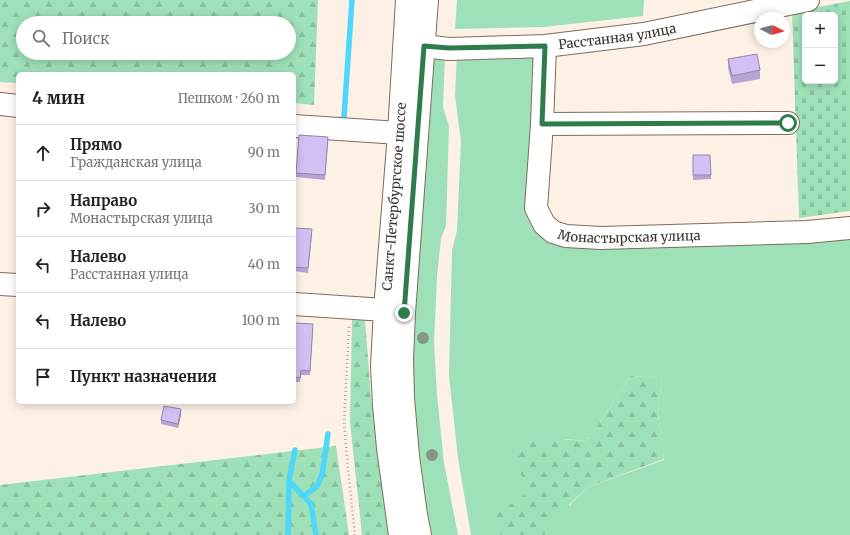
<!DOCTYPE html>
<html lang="ru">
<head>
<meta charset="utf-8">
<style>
  :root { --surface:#fff; --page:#f6f6f6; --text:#222; --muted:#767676; --line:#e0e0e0 }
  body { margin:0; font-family:Merriweather,serif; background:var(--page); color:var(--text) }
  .controls { position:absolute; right:12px; top:12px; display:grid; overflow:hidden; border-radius:6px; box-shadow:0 2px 10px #0003 }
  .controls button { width:36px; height:36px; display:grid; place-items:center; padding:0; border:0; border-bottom:1px solid var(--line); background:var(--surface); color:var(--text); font:20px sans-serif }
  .compass { position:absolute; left:754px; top:12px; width:36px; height:36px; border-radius:50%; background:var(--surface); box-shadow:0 2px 10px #0003; rotate:96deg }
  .stop { position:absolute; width:12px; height:12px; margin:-9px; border:3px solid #2f7c4b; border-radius:50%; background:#fff }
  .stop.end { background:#2f7c4b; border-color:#fff; box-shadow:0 1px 4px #0008 }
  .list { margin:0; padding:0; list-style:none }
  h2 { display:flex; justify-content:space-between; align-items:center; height:52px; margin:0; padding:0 16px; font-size:17px }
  h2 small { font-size:13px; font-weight:400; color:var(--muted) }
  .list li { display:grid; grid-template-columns:26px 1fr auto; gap:12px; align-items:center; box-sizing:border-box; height:56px; padding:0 16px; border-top:1px solid var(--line) }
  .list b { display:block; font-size:15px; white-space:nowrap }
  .list p { margin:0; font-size:13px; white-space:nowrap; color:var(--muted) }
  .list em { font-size:13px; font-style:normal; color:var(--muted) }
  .icon { flex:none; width:22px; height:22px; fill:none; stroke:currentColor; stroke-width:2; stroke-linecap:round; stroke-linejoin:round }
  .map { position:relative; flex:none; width:850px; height:535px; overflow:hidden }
  .search { position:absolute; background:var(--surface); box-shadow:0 2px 10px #0003; left:16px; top:16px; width:280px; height:44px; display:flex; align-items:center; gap:10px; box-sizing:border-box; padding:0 14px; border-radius:22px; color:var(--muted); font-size:15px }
  .panel { position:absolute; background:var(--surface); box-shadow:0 2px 10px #0003; left:16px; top:72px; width:280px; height:332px; border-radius:6px }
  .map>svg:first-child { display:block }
  .grass { fill:#9ee1b9; fill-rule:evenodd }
  .forest { fill:url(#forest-firs); fill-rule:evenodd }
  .cemetery { fill:url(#cemetery-stones); fill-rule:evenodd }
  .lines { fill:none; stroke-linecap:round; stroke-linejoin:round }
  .stream { stroke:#4ed7fb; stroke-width:5.5 }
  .minor-casing { stroke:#7e6d5b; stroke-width:24 }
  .major-casing { stroke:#7e6d5b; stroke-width:24 }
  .path { stroke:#afa49b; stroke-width:2.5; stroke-dasharray:1 3; stroke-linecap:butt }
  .minor { stroke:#fff; stroke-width:22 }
  .major { stroke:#fff; stroke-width:22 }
  .tree { fill:#869786 }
  .wall { fill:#b5a5d3 }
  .shaded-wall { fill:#9386ac }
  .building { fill:#d2c0f5; stroke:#9386ac }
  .route { stroke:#2f7c4b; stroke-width:5 }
  .labels { text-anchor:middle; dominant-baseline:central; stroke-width:3.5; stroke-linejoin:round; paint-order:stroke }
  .street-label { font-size:13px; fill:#39312a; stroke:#fff }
</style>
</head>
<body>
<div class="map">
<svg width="850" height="535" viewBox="0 0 850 535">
  <defs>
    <pattern id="forest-firs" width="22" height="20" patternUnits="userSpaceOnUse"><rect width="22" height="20" fill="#9ee1b9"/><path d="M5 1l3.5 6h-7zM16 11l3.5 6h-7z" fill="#89c29f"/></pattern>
    <pattern id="cemetery-stones" width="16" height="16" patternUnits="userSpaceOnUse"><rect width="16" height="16" fill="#9ee1b9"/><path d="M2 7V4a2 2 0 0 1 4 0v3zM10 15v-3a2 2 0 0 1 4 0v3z" fill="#89c29f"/></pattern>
  </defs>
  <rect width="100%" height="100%" fill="#fdf0e5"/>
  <!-- grass -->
  <path class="grass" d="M 457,0 L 644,0 L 643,16 L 544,27 L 455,29 Z
    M 534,52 L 531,209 L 555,243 L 850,234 L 850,535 L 471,535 L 458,458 L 449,376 L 452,251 L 457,230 L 461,141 L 455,96 L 457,55 ZM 631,376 L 662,378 L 658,413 L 664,460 L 588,487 L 569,506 L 565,439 L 587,441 Z
    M 445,57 L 443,107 L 449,126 L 446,226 L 441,238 L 437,276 L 434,343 L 437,395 L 444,463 L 458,535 L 431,535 L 423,490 L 415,426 L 413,374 L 415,314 L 434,62 L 436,59 Z"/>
  <!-- forest -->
  <path class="forest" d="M 0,0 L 318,0 L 314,105 L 294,103 L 294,74 L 18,74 L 18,83 L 0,82 ZM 23,23 L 289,23 L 289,53 L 23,53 Z
    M 352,319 L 365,320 L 371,397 L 391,535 L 362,535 L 350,422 Z
    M 631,376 L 662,378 L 658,413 L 664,459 L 588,487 L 556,517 L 544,535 L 501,535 L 495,515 L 527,493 L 515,454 L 533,437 L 587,441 Z
    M 336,446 L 349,535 L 0,535 L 0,485 Z"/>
  <!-- cemetery -->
  <path class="cemetery" d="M 850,1 L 850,211 L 799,218 L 792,12 ZM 805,15 L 835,15 L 835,81 L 805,81 Z"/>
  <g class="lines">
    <!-- stream -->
    <path class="stream" d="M 344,117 L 352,0
      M 289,481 L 311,504 L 316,535
      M 304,496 L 317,486 L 322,475 L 328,434
      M 288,535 L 289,481 L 295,450"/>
    <defs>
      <g id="minor">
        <path id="s1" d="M 424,46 L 449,49 L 545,46 L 644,34 L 808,0"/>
        <path id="s2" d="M 545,46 L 542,124 L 536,208 L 544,224 L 553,232 L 566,236 L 601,238 L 807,232 L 850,228"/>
        <path d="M 0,104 L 18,106"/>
        <path d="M 542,124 L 788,123"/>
        <path d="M 294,126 L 399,133"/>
        <path d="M 0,284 L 18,285"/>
        <path d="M 294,304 L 385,310"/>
      </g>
      <g id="major">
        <path id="s3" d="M 400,535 L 388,448 L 384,405 L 382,366 L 385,310 L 399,133 L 407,0"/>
        <path d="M 420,535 L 416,515 L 408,456 L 403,398 L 402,359 L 404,313 L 427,0"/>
      </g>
    </defs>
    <!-- minor casing -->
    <use href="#minor" class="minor-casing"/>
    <!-- major casing -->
    <use href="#major" class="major-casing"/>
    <!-- path -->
    <path class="path" d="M 349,327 L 344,422 L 348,469 L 355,535"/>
    <!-- minor -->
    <use href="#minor" class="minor"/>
    <!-- major -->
    <use href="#major" class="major"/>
  </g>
  <!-- trees -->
  <g class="tree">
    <circle cx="423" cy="338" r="6"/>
    <circle cx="432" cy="455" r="6"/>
  </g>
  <!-- wall -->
  <path class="wall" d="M 728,59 L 760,70 L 760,79 L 732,84 L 728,68 Z
    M 328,142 L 325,180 L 296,177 L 296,173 Z
    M 693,155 L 710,155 L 711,179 L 693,180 Z
    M 294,228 L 312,234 L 308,273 L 294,271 Z
    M 294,323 L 313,328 L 310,375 L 301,375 L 300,382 L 294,382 Z
    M 181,414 L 178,428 L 161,424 L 161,420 Z"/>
  <!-- shaded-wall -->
  <path class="shaded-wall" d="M 181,409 L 181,414 L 178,428 L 178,424 Z"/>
  <!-- building -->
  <path class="building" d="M 757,54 L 760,70 L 732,76 L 728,59 Z
    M 299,135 L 328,137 L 325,175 L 296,173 Z
    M 693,155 L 710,155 L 711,175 L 693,175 Z
    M 294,228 L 312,229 L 308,268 L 294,267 Z
    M 294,323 L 313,324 L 310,371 L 301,370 L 300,378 L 294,377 Z
    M 164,406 L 181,409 L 178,424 L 161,420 Z"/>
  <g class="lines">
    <!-- route -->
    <path class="route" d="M 404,313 L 424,46 L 449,48 L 545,46 L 542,124 L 788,123"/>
  </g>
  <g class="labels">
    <!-- street labels -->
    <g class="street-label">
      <text stroke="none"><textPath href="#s1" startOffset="194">Расстанная улица</textPath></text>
      <text stroke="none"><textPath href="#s3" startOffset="340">Санкт-Петербургское шоссе</textPath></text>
      <text stroke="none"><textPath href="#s2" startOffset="269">Монастырская улица</textPath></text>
    </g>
  </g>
</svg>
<div class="controls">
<button>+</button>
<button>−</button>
</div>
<svg class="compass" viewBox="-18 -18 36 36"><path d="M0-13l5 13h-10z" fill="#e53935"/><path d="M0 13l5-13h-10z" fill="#767676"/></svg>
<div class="stop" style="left:788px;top:123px"></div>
<div class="stop end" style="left:404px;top:313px"></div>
<div class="search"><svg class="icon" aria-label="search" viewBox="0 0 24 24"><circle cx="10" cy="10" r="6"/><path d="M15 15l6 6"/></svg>Поиск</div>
<section class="panel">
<h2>4 мин<small>Пешком · 260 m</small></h2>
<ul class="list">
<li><svg class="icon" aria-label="ahead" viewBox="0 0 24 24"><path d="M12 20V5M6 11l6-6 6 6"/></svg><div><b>Прямо</b><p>Гражданская улица</p></div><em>90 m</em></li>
<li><svg class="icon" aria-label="right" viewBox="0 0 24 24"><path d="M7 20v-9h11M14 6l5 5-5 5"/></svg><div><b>Направо</b><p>Монастырская улица</p></div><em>30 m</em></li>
<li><svg class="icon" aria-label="left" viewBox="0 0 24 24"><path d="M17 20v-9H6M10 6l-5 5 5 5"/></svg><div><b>Налево</b><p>Расстанная улица</p></div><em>40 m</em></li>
<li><svg class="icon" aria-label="left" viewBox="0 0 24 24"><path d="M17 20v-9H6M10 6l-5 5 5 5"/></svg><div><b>Налево</b></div><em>100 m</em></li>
<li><svg class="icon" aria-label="arrive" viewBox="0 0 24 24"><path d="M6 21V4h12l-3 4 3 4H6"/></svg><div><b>Пункт назначения</b></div></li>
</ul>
</section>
</div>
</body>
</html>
